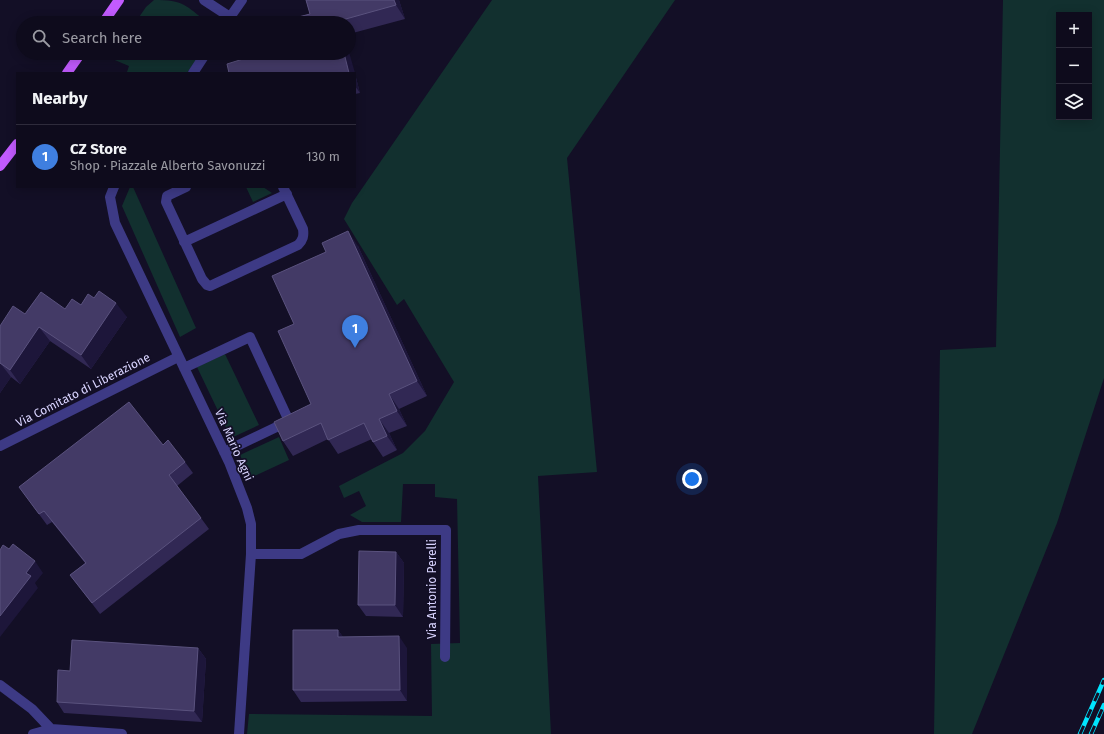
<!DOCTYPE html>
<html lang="en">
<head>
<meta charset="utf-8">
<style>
  :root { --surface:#0e0b1c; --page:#1c1929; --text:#f1f3f6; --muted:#9b9ba3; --line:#2e2b3b; --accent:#ea580c }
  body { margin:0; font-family:"Fira Sans",sans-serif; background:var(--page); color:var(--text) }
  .controls { position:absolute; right:12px; top:12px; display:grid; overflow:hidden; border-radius:0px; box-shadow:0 2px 10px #0003 }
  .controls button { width:36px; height:36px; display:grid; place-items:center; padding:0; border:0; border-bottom:1px solid var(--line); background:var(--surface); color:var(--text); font:20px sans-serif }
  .you { position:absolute; left:692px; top:479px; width:14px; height:14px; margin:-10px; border:3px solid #fff; border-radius:50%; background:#1a73e8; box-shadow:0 0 0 6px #1a73e833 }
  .badge { display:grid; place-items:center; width:26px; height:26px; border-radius:50%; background:var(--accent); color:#fff; font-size:13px; font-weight:700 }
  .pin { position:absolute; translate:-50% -33px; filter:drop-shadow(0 1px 2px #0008) }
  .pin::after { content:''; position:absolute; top:21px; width:14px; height:12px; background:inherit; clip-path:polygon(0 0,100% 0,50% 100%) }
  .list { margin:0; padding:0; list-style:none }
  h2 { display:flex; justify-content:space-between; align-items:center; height:52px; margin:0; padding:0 16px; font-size:17px }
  h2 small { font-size:13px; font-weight:400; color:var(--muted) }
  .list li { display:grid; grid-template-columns:26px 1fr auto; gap:12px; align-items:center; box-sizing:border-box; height:64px; padding:0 16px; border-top:1px solid var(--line) }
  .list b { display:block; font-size:15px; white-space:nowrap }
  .list p { margin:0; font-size:13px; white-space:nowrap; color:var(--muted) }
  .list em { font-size:13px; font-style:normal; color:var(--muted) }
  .icon { flex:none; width:22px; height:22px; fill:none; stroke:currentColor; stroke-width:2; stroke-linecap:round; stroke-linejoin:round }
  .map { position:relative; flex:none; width:1104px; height:734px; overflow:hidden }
  .search { position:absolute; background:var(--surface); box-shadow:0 2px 10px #0003; left:16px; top:16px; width:340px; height:44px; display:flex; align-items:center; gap:10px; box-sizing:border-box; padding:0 14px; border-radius:22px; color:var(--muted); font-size:15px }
  .panel { position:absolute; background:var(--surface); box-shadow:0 2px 10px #0003; left:16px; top:72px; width:340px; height:116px; border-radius:0px }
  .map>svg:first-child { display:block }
  .green { fill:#12302f; fill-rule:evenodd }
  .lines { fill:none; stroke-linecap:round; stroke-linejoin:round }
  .minor { stroke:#3d3a85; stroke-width:10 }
  .major { stroke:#c25bff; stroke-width:10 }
  .rail-casing { stroke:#00e5ff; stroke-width:4.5 }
  .rail { stroke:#130f26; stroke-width:3; stroke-dasharray:9; stroke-linecap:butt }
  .wall { fill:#312854 }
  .shaded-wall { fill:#1d163a }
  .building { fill:#433a66; stroke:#5a527e }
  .labels { text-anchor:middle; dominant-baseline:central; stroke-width:3.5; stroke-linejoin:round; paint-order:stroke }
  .street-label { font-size:12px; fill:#d9d4ff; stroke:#130f26 }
</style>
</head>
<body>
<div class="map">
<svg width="1104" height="734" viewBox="0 0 1104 734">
  <rect width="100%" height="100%" fill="#130f26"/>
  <!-- green -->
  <path class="green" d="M 154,0 C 184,0 185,5 208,23 L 135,23 L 146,7 Z
    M 492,0 L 675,0 L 567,158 L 597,472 L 538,476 L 551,734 L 247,734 L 249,714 L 432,716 L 431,644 L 460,643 L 457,499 L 435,497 L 435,484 L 403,484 L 401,522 L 362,522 L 350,515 L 366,506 L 359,491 L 344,498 L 339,486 L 403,453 L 425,431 L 454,382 L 404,299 L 397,305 L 344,219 L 352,203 Z
    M 1003,0 L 1104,0 L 1104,378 L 1057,523 L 972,734 L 934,734 L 940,350 L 996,347 ZM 1059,15 L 1089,15 L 1089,117 L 1059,117 Z
    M 113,53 L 201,53 L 187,73 L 130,73 L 127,72 L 129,66 L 110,58 Z
    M 130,187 L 133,187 L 196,328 L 180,337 L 122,206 Z
    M 246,187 L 263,187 L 272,193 L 253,202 Z
    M 225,354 L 259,425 L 231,438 L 197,367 Z
    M 279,437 L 289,460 L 250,478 L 240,455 Z"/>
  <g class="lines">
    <!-- minor -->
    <path class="minor" d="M 204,0 L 230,17
      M 226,23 L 242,0
      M 193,73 L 206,53
      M 114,187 L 110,197 L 115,223 L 229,462 L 247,508 L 251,524 L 251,554 L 239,734
      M 186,187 L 167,196 L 166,202 L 202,279 L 207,285 L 210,286 L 298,245 C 303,240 304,236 303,229 L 283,187
      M 184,242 L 287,194
      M 184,368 L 250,337 L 289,421 L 224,452
      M 0,446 L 178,357
      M 251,554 L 301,554 L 339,534 L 359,530 L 446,530 L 445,657
      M 0,685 L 32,709 L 51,729
      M 33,734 L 51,729 L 122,734"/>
    <!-- major -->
    <path class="major" d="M 103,23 L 119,0
      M 67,73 L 81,53
      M 0,166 L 17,144"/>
    <defs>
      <path id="rail" d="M 1080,734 L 1104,680
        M 1091,734 L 1104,705"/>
    </defs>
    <!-- rail casing -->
    <use href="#rail" class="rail-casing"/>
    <!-- rail -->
    <use href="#rail" class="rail"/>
  </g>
  <!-- wall -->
  <path class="wall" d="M 306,0 L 399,0 L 405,19 L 349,34 L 349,23 L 275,23 L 310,14 Z
    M 355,74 L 360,93 L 355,94 Z
    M 358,246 L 427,396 L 399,409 L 407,426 L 389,433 L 397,450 L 383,457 L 373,442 L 372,439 L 338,454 L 328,439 L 293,456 L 283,441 L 311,404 L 294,324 Z
    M 81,305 L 127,317 L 91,369 L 50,341 L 20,384 L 11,377 L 0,393 L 0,326 L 25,314 L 65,309 Z
    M 163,445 L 185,462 L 193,473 L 177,486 L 201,518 L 209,529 L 100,614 L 70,575 L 85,563 L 52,522 L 47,525 L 19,487 Z
    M 396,552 L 404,563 L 403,617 L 366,616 L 358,605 Z
    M 338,630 L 343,637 L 407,648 L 407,701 L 301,702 L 293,690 Z
    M 198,648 L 206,659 L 202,722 L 64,713 L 57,702 L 70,671 Z"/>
  <!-- shaded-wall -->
  <path class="shaded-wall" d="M 394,0 L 399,0 L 405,19 L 396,5 Z
    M 349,52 L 355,73 L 349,73 L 344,53 L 349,53 Z
    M 355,74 L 360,93 L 355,86 Z
    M 348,231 L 358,246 L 427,396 L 417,381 Z
    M 116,303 L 127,317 L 91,369 L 81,355 Z
    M 39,327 L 50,341 L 20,384 L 10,370 Z
    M 0,363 L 11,377 L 0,393 Z
    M 389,394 L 399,409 L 407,426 L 397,411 Z
    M 379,419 L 389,433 L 397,450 L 387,436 Z
    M 396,552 L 404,563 L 403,617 L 395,605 Z
    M 35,561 L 43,573 L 35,583 L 38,588 L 0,637 L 0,616 L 26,573 Z
    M 338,630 L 346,641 L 338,637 Z
    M 399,636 L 407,648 L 407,701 L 400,690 Z
    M 198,648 L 206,659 L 202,722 L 194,711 Z"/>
  <!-- building -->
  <path class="building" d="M 306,0 L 394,0 L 396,5 L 335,22 L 335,23 L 275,23 L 310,14 Z
    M 241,53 L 344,53 L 349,73 L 229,73 L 227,64 L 243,59 Z
    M 348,231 L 417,381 L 389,394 L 397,411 L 379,419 L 387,436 L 373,442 L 364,423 L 328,440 L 321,423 L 283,441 L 274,422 L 311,404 L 278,331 L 294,324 L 272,276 L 326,252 L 322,243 Z
    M 99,291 L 116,303 L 81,355 L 39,327 L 10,370 L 0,363 L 0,364 L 0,326 L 13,306 L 25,314 L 41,292 L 65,309 L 72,299 L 81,305 L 88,294 L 94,298 Z
    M 129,402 L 163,445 L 168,440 L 185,462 L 169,475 L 201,518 L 92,603 L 70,575 L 86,563 L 44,511 L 39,514 L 19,487 Z
    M 13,544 L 35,561 L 26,573 L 31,576 L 0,616 L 0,550 L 3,545 L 9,549 Z
    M 359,551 L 396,552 L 395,605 L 358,605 Z
    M 293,630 L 338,630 L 338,637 L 399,636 L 400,690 L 293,690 Z
    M 72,640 L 198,648 L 194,711 L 57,702 L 58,670 L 70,671 Z"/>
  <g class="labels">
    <!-- street labels -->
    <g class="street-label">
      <text transform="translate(83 390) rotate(-27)">Via Comitato di Liberazione</text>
      <text transform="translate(234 445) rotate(66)">Via Mario Agni</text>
      <text transform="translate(432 589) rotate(-90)">Via Antonio Perelli</text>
    </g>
  </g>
</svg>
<div class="controls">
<button>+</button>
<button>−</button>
<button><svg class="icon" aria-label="layers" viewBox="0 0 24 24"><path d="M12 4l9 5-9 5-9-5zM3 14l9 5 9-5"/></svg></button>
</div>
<div class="you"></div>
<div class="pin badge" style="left:355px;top:348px;background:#3f7fe0">1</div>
<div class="search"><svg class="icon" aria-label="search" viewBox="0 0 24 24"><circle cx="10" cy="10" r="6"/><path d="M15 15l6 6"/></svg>Search here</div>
<section class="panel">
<h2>Nearby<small></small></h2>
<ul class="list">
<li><span class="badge" style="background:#3f7fe0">1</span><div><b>CZ Store</b><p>Shop · Piazzale Alberto Savonuzzi</p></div><em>130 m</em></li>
</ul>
</section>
</div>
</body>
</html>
